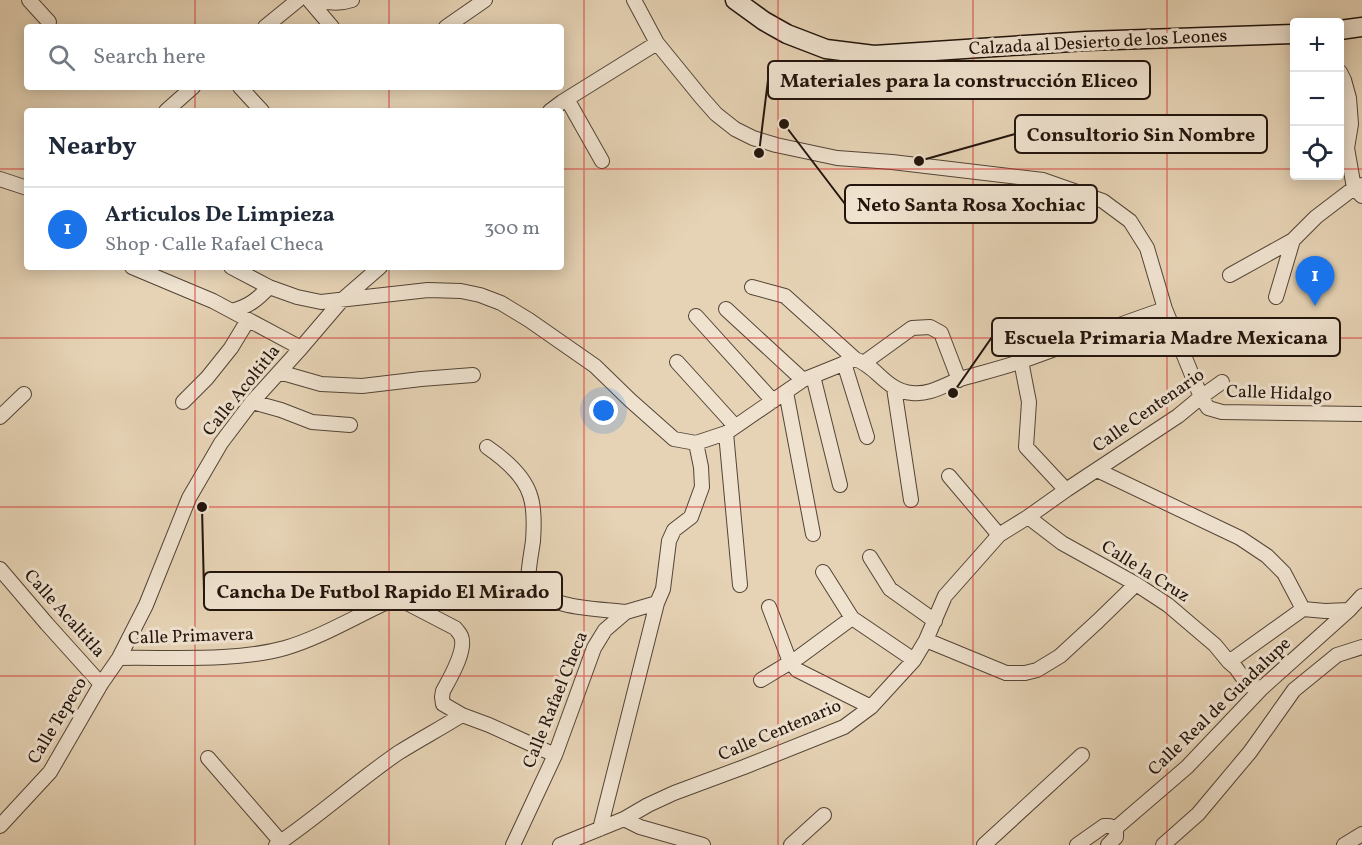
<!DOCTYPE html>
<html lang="en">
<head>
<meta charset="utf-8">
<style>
  :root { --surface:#fff; --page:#f6f6f7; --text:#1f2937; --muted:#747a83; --line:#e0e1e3; --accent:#1a73e8 }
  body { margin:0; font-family:Vollkorn,serif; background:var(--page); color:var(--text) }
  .controls { position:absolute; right:18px; top:18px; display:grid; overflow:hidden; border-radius:6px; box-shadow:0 3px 15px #0003 }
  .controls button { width:54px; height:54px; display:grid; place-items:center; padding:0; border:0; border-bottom:2px solid var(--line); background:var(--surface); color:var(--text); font:30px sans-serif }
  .you { position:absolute; left:604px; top:411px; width:21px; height:21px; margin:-15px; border:4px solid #fff; border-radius:50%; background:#1a73e8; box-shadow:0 0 0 9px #1a73e833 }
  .badge { display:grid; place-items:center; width:39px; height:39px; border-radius:50%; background:var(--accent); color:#fff; font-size:20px; font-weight:700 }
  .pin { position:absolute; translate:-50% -50px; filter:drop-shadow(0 2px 3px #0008) }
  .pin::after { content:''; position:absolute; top:32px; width:21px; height:18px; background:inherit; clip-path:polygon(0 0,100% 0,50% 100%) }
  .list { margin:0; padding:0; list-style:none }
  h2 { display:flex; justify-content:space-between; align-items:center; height:78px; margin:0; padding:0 24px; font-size:26px }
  h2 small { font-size:20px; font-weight:400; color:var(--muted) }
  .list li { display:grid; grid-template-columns:39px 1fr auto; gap:18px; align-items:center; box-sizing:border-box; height:84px; padding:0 24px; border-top:2px solid var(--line) }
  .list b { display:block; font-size:22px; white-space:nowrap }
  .list p { margin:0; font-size:20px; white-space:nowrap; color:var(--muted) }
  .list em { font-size:20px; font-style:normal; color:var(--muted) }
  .icon { flex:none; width:33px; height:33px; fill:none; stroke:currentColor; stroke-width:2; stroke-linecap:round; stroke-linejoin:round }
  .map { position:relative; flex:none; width:1362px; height:845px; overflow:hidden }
  .search { position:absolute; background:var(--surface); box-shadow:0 3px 15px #0003; left:24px; top:24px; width:540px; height:66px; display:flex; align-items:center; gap:15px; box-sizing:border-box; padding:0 21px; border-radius:6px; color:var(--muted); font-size:22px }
  .panel { position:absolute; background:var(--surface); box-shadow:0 3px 15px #0003; left:24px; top:108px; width:540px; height:162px; border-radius:6px }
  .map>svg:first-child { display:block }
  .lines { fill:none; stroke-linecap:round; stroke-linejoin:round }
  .street-casing { stroke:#534436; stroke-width:16 }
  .secondary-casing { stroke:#22140c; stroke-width:21 }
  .street { stroke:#efe2cf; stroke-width:14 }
  .secondary { stroke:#efe2cf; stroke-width:18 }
  .grid { fill:none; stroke:#d62828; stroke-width:1.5; stroke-opacity:0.55 }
  .labels { text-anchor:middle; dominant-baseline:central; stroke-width:6; stroke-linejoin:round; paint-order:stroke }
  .street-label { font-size:18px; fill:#22140c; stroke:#efe2cf }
  .leader { fill:none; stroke:#22140c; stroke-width:2 }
  .callout-dot { fill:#22140c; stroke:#efe2cf; stroke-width:2 }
  .callout { fill:#efe2cf; stroke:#22140c; stroke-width:2 }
  .callout-label { font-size:20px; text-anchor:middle; font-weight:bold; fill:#22140c }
</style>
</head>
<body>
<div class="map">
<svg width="1362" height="845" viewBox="0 0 1362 845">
  <rect width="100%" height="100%" fill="#e6d3b5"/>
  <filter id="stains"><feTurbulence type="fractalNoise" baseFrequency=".00333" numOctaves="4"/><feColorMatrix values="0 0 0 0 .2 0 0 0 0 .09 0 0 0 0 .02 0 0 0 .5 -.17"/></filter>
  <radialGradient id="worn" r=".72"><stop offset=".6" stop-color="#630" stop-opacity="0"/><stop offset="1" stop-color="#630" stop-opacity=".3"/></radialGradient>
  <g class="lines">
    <defs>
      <path id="street" d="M 29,0 L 49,22
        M 309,0 L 332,27
        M 319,0 C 331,4 340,4 352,0
        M 634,0 L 657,43 L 701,97 L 716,114 L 735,129 L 753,138 L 776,145 L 837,158 L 892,162 L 1043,180 L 1103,201 L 1130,221 L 1147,248 L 1165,309 L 1201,397 L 1208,408 L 1222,412 L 1362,414
        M 265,27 L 298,0
        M 446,27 L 485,0
        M 1340,72 L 1344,80 L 1349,98 L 1351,124 L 1347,148 L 1354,188 L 1362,196
        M 240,87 L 262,111
        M 567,99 L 602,161
        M 166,111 L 193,87
        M 550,111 L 562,102 L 657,43
        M 0,179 L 27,188
        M 132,267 L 213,301 L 301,348
        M 231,267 L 269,287 L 297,297 L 321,302 L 428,290 L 461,291 L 480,295 L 501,303 L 529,320 L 595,366 L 630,400 L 674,439 L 696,443 L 726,433 L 803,380 L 855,359 C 877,366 886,391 912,393 C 930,395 944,385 960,379 C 981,373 1002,368 1022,361 C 1070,344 1117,325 1165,309
        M 1230,275 L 1293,240 L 1316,217 L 1354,188 L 1362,185
        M 752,287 L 785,296 L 855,359
        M 1276,297 L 1293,240
        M 726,309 L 803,380
        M 232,311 C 249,306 257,300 269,287
        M 696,316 L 773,401
        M 1021,361 L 1029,402 L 1026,447 L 1066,490
        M 677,362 L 735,426
        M 865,362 L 912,328 L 930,327 L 941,333 L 959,380
        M 844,363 L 867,437
        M 279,372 L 321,384 L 362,386 L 421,379 L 473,375
        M 813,376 L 840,485
        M 894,388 L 911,500
        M 786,392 L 813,534
        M 183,402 L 207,378 L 231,348 L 248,320
        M 252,402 L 281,410 L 312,422 L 350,425
        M 0,417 L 24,394
        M 726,433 L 740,585
        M 487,447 C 503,458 524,476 530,495 C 535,509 534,527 533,541 C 531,555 528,569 528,583 C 551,610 593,608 626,612
        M 1097,470 L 1240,538 L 1267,556 L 1284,573 L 1303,609
        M 949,476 L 999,535
        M 1028,517 L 1062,543 L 1136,584 L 1168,605 L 1215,645 L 1229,662 L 1236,668 L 1246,682 L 1251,686 L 1262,688
        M 870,557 L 890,589 L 935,621
        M 0,569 L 47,624 L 101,684
        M 823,572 L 852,618 L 914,660
        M 769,607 L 790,662 L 797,670 L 871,707
        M 926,640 L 1006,673 L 1025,673 L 1037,670 L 1060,656 L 1098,621 L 1136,584
        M 119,658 C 172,657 234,662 285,648 C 319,638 351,619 383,604 L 396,601 L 405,602 L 455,628 C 456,629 461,635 461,636 C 467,650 450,678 443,691 L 442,697 L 443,704 L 462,715 L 489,725 L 555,755
        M 1229,662 L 1303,609 L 1325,611 L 1349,610
        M 761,680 L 799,657 L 852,618
        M 208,758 L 281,842
        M 624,819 L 640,827 L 703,845
        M 0,826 L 50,772 L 101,684 L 119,658 L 146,605 L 189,498 L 221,443 L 252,402 L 301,348 L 342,300 L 380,267
        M 600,829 L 657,603 L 663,589 L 669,541 L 674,530 L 691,517 L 702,487 L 701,467 L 696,443
        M 276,845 C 319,816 356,782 398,753 C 419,740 441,728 462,715
        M 513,845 L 555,755 L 594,648 L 605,630 L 626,612 L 657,603
        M 560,845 L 624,819 L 648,805 L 674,793 L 744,767 L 844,727 L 871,707 L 914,660 L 926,640 L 945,596 L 999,535 L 1028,517 L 1066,490 L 1178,416 L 1201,397 L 1222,382
        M 791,845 L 824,815
        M 984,845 L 1082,755
        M 1077,845 L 1104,826 L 1109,826 L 1116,828
        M 1108,845 L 1116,837 L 1116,828 L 1187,767 L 1262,688 L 1349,610 L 1362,596
        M 1163,845 L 1198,814 L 1250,752 L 1294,690 L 1337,655 L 1362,647
        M 1344,845 L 1362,834"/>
      <path id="secondary" d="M 735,0 L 764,21 L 787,34 L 826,49 L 874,55 L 1086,41 L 1294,34
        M 1340,30 L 1362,27"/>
    </defs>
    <!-- street casing -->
    <use href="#street" class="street-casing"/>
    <!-- secondary casing -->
    <use href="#secondary" class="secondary-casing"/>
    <!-- street -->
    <use href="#street" class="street"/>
    <!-- secondary -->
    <use href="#secondary" class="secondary"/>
  </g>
  <!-- grid -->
  <path class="grid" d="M 195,0 L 195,27M 389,0 L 389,27M 584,0 L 584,845M 778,0 L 778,845M 973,0 L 973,845M 1167,0 L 1167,845M 195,87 L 195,111M 389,87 L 389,111M 0,169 L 27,169M 561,169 L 1294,169M 1340,169 L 1362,169M 195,267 L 195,845M 389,267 L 389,845M 0,338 L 1362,338M 0,507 L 1362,507M 0,676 L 1362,676"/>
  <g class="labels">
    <!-- street labels -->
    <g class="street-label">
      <text transform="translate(1098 43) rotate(-3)">Calzada al Desierto de los Leones</text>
      <text transform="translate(242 391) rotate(-51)">Calle Acoltitla</text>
      <text transform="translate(1279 394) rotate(2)">Calle Hidalgo</text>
      <text transform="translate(1149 411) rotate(-35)">Calle Centenario</text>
      <text transform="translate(1145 572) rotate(32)">Calle la Cruz</text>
      <text transform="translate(64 614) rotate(48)">Calle Acaltitla</text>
      <text transform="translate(191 637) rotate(-2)">Calle Primavera</text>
      <text transform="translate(556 700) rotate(-68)">Calle Rafael Checa</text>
      <text transform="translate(1220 707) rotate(-44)">Calle Real de Guadalupe</text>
      <text transform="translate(58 721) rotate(-59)">Calle Tepeco</text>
      <text transform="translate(780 731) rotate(-23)">Calle Centenario</text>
    </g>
  </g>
  <!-- callouts -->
  <path class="leader" d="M759 153L768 80M919 161L1015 134M784 124L845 204M953 393L992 337M202 507L204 591"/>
  <g class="callout-dot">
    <circle cx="759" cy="153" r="6"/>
    <circle cx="919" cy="161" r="6"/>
    <circle cx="784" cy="124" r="6"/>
    <circle cx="953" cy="393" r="6"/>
    <circle cx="202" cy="507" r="6"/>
  </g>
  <g class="callout">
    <rect x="768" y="61" width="382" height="38" rx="6"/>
    <rect x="1015" y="115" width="252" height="38" rx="6"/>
    <rect x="845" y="185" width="252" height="38" rx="6"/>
    <rect x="992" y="318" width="348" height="38" rx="6"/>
    <rect x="204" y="572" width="358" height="38" rx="6"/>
  </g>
  <g class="callout-label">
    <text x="959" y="87">Materiales para la construcción Eliceo</text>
    <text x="1141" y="141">Consultorio Sin Nombre</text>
    <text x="971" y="211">Neto Santa Rosa Xochiac</text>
    <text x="1166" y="344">Escuela Primaria Madre Mexicana</text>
    <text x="383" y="598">Cancha De Futbol Rapido El Mirado</text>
  </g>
  <rect width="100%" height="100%" filter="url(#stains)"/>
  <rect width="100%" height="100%" fill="url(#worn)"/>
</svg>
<div class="controls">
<button>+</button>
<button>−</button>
<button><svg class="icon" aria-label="locate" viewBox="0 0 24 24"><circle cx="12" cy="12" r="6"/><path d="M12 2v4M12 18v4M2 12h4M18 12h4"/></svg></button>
</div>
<div class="you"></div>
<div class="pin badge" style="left:1315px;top:306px">1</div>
<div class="search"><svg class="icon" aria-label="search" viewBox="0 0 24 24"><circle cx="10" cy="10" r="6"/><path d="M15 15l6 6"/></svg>Search here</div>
<section class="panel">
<h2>Nearby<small></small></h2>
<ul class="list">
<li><span class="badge">1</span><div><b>Articulos De Limpieza</b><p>Shop · Calle Rafael Checa</p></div><em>300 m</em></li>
</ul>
</section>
</div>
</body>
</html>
